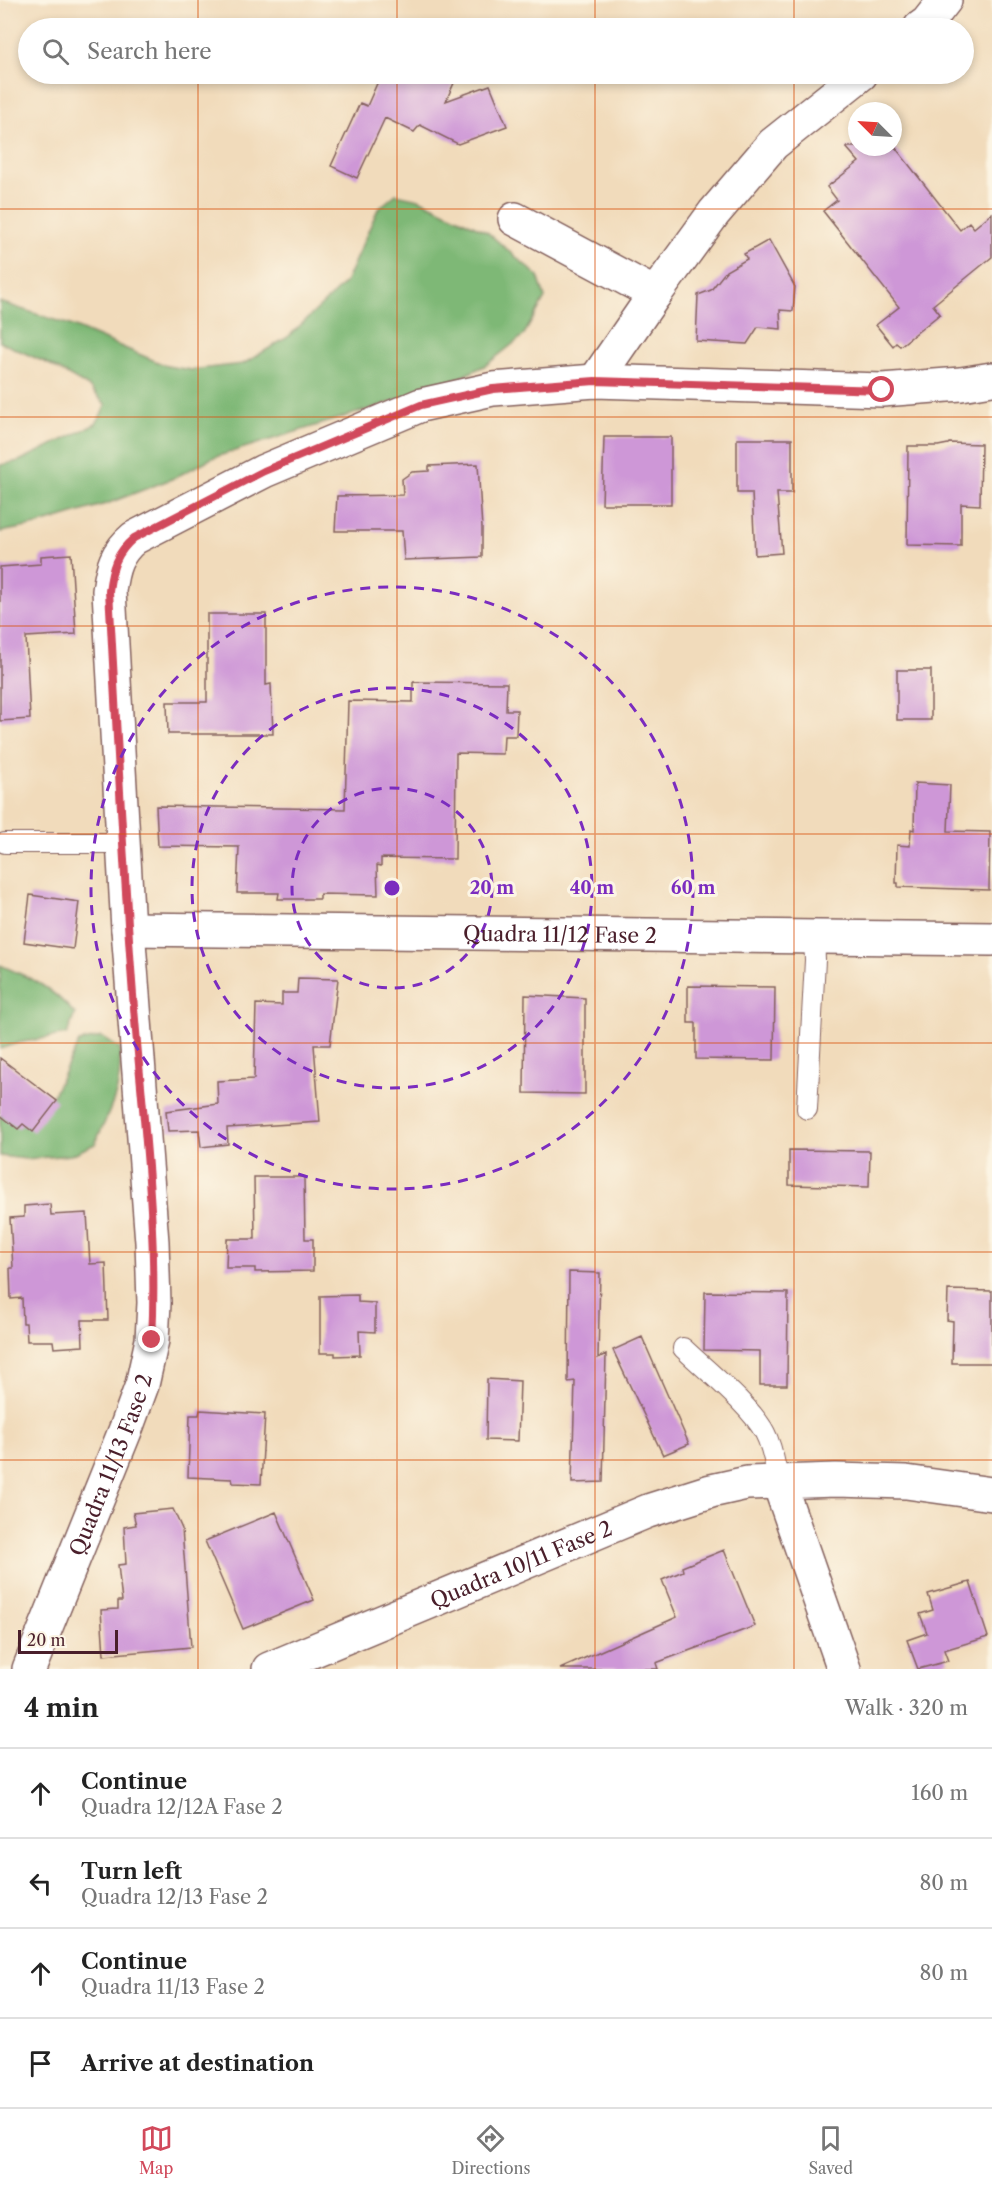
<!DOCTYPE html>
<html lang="en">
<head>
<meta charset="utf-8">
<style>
  :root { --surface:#fff; --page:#f6f6f6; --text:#222; --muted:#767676; --line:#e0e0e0; --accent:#d1495b }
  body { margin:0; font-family:"Libre Caslon Text",serif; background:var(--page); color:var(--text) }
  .compass { position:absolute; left:848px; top:102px; width:54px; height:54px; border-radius:50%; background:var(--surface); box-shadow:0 3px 9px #0003; rotate:294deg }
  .scale { position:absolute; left:18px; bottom:15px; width:100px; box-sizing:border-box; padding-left:6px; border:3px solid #4a1f2b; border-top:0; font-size:16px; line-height:21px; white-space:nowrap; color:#4a1f2b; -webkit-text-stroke:4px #fcf5e5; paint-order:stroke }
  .stop { position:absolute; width:18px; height:18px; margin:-14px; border:4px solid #d1495b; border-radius:50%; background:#fff }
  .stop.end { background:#d1495b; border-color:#fff; box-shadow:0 2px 6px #0008 }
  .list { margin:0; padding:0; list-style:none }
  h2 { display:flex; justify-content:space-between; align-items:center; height:78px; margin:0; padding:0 24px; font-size:26px }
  h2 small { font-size:20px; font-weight:400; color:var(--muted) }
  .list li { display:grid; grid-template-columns:39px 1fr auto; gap:18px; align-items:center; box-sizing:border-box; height:90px; padding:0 24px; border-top:2px solid var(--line) }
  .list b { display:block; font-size:22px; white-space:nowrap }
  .list p { margin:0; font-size:20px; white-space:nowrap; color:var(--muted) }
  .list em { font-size:20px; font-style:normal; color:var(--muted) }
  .icon { flex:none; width:33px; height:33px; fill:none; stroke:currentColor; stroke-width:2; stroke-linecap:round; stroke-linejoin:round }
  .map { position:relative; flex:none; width:992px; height:1669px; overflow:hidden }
  .search { position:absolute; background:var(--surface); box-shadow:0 3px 9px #0003; left:18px; right:18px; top:18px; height:66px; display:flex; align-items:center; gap:15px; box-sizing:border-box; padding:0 21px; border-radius:33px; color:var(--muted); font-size:22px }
  .sheet { height:438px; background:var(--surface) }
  nav { display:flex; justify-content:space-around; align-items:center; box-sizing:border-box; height:84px; border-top:2px solid var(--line); background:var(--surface); font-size:16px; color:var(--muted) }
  nav a { display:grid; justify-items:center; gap:3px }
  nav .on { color:var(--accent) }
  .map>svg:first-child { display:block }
  .forest { fill:#7eb876; stroke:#646c50; stroke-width:1.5 }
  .building { fill:#ce97d7 }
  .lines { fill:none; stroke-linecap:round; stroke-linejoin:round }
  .lane-casing { stroke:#84615d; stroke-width:22 }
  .street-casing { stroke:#84615d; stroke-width:36 }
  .lane { stroke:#fff; stroke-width:20 }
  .street { stroke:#fff; stroke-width:33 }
  .route { stroke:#d1495b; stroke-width:8 }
  .grid { fill:none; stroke:#d8530f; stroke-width:1.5; stroke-opacity:0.55 }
  .ring { fill:none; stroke:#7b2cbf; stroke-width:3; stroke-dasharray:10 8 }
  .labels { text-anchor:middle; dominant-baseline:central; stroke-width:6; stroke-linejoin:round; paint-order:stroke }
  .street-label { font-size:21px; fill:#4a1f2b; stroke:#fcf5e5 }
  .centre { fill:#7b2cbf; stroke:#fcf5e5; stroke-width:3 }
  .ring-label { font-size:18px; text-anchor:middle; font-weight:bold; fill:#7b2cbf; stroke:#fcf5e5; stroke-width:6; stroke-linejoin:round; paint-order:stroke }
</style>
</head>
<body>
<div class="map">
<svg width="992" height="1669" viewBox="0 0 992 1669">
  <rect width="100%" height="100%" fill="#fcf5e5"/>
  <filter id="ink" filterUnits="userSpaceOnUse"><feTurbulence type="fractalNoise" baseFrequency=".0167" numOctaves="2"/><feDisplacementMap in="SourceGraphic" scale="12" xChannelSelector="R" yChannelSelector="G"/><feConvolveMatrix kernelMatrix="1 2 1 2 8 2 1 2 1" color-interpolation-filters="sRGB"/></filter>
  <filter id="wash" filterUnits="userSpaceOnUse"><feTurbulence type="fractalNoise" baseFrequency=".008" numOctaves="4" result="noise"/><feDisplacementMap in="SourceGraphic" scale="24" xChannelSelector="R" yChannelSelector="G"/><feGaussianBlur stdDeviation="1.35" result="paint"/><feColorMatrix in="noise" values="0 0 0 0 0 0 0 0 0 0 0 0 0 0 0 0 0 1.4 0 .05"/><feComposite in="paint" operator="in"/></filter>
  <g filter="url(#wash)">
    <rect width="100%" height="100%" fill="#f1dbbb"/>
    <!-- forest -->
    <path class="forest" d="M 396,194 L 419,199 L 487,232 L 538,276 L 545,298 L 523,336 L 486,365 L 440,387 L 212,458 L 174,478 L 109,503 L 37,525 L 0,532 L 0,465 L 19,461 L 96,424 L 106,405 L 89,387 L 49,364 L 0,342 L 0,302 L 70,325 L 167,366 L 191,370 L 243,364 L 288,337 L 345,283 L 378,209 Z
      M 0,965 C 33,979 50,986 75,1014 L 67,1034 L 18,1043 L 0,1049 Z
      M 102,1037 L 120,1049 C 122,1091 111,1107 95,1144 L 71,1155 L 26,1159 L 0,1156 L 0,1116 L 46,1109 L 79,1042 Z"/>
    <g id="blocks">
      <!-- building -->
      <path class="building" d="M 392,74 L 458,74 L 446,101 L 490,85 L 507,126 L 458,144 L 420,125 L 414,132 L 385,118 L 357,178 L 331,166 L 360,103 L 367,106 L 379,79 L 387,83 Z
        M 846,147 L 895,147 L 960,230 L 969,222 L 974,228 L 992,213 L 992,257 L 933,305 L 940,314 L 900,346 L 896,343 L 893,346 L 876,325 L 899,307 L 823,211 L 837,200 L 827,187 L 859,162 Z
        M 769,240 L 795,287 L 793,311 L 780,310 L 781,329 L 758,327 L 747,344 L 696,341 L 698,295 L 711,290 L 726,271 L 747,259 L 744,254 Z
        M 604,437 L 671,437 L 671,504 L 602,504 Z
        M 737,439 L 792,439 L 792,493 L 777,493 L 782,553 L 755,555 L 752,493 L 737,493 Z
        M 949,443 L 981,444 L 980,505 L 961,504 L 961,546 L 907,545 L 908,446 L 938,446 L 948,444 Z
        M 478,464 L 482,528 L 482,557 L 404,560 L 402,531 L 335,531 L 337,496 L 403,495 L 402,479 L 412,472 L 429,471 L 429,466 Z
        M 71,554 L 76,634 L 26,637 L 30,719 L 0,721 L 0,567 L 41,564 L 41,556 Z
        M 207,614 L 266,614 L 266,685 L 271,684 L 273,734 L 168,734 L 167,702 L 207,702 Z
        M 897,670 L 931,670 L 931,720 L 897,720 Z
        M 413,682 L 507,683 L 506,710 L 517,710 L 516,736 L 504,736 L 503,754 L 456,753 L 455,859 L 381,858 L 381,866 L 377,865 L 378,895 L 320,894 L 320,899 L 278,899 L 279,893 L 237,893 L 239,847 L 158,846 L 156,806 L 345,809 L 348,701 L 413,702 Z
        M 915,783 L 950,785 L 948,831 L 990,832 L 989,890 L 898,887 L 898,883 L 896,883 L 897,845 L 910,846 L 911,829 L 914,830 Z
        M 30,895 L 79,902 L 73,949 L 24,942 Z
        M 298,978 L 338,979 L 330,1045 L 314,1045 L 320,1122 L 227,1128 L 228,1144 L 201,1147 L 199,1130 L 168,1131 L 166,1111 L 218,1104 L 217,1081 L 254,1079 L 256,1004 L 282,1005 L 282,993 L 297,993 Z
        M 688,986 L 775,987 L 774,1060 L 696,1059 L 696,1023 L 688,1023 Z
        M 525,995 L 585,998 L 585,1094 L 524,1093 Z
        M 0,1058 L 57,1101 L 33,1132 L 23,1124 L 18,1129 L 0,1115 Z
        M 789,1150 L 870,1151 L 869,1187 L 789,1185 Z
        M 254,1177 L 304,1177 L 305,1239 L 313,1239 L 313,1271 L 255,1272 L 255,1268 L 226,1268 L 227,1239 L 255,1239 Z
        M 50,1204 L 51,1215 L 87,1213 L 90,1264 L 106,1263 L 108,1320 L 82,1320 L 83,1346 L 54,1348 L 53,1341 L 27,1341 L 26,1323 L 23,1323 L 22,1298 L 11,1299 L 10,1268 L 13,1268 L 10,1218 L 24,1217 L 24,1206 Z
        M 569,1272 L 600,1273 L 598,1358 L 606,1354 L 603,1482 L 572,1483 L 575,1381 L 568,1382 Z
        M 948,1290 L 992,1291 L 992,1363 L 952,1363 L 953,1321 L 947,1320 Z
        M 705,1292 L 788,1293 L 787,1385 L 760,1385 L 760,1351 L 704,1350 Z
        M 358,1295 L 358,1302 L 375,1303 L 375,1332 L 359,1331 L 360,1355 L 335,1356 L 335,1353 L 320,1353 L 320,1296 Z
        M 642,1337 L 689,1444 L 663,1455 L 613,1350 Z
        M 487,1379 L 520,1381 L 518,1441 L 486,1440 Z
        M 200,1410 L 265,1414 L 261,1484 L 233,1483 L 232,1479 L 188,1477 L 190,1415 L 199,1415 Z
        M 173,1509 L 182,1529 L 191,1647 L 104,1655 L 101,1610 L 118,1609 L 118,1601 L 122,1601 L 118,1565 L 126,1564 L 124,1527 L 136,1525 L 133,1513 Z
        M 276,1512 L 314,1600 L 243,1629 L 205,1541 Z
        M 724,1550 L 755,1626 L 656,1663 L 658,1669 L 560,1669 L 677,1617 L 662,1580 L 683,1571 L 682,1567 Z
        M 970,1582 L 988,1637 L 944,1650 L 948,1661 L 918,1669 L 907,1640 L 927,1633 L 920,1614 L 933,1610 L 928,1594 Z"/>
    </g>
  </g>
  <g filter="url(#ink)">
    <use href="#blocks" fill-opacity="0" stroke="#84615d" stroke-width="1.5"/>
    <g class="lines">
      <defs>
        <path id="lane" d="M 5,843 L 124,843
          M 807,1109 L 815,960 L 814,936
          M 683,1348 C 706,1370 751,1406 765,1433 C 773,1448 775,1466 779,1483"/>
        <g id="street">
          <path d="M 920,28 L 927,23 L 945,0"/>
          <path d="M 515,219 L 655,294"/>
          <path d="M 595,381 L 655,294 L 714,213 L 773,144 L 861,74"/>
          <path id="s1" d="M 128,929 L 992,939"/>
          <path d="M 779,1483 L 844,1669"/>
          <path id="s2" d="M 29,1669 L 127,1426 L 142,1385 L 152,1340 L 154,1303 L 152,1242 L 128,929 L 109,591 C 112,568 116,553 134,538 L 264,471 L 421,405 L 493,389 L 595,381 L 882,390 L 961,384 L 992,379"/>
          <path id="s3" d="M 269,1669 L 648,1511 L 711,1491 L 747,1483 L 836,1480 L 906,1482 L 992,1494"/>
        </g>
      </defs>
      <!-- lane casing -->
      <use href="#lane" class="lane-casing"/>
      <!-- street casing -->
      <use href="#street" class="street-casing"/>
      <!-- lane -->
      <use href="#lane" class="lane"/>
      <!-- street -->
      <use href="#street" class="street"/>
    </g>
  </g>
  <g class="lines" filter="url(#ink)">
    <!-- route -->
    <path class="route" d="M 152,1340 C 158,1230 143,1118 134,1008 C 123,869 117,730 109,591 C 112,568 116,553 134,538 L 264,471 L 421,405 L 493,389 L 595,381 L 882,390"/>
  </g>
  <!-- grid -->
  <path class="grid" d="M 198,0 L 198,28M 397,0 L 397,28M 595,0 L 595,28M 794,0 L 794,28M 198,74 L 198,1669M 397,74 L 397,1669M 595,74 L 595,1669M 794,74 L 794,1669M 0,209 L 992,209M 0,417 L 992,417M 0,626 L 992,626M 0,834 L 992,834M 0,1043 L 992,1043M 0,1252 L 992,1252M 0,1460 L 992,1460"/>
  <!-- distance rings -->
  <g class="ring">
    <circle cx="392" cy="888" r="100"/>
    <circle cx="392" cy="888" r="200"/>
    <circle cx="392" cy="888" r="301"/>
  </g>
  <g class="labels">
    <!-- street labels -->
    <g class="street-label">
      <text stroke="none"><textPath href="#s1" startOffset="432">Quadra 11/12 Fase 2</textPath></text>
      <text stroke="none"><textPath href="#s2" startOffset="220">Quadra 11/13 Fase 2</textPath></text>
      <text stroke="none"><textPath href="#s3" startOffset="273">Quadra 10/11 Fase 2</textPath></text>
    </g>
  </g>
  <circle cx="392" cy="888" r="9" class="centre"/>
  <g class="ring-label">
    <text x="492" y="894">20 m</text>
    <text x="592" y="894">40 m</text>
    <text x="693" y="894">60 m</text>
  </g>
</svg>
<svg class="compass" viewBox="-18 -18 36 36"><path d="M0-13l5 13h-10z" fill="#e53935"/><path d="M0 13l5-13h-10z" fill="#767676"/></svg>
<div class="scale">20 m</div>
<div class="stop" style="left:882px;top:390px"></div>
<div class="stop end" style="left:152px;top:1340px"></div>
<div class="search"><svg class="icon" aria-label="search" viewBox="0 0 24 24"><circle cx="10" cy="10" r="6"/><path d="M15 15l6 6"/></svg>Search here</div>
</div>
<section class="sheet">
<h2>4 min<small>Walk · 320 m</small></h2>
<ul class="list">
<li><svg class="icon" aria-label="ahead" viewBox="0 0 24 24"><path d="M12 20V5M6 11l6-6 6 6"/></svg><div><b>Continue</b><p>Quadra 12/12A Fase 2</p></div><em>160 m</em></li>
<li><svg class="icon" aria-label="left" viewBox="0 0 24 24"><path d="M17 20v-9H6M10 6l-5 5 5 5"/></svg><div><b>Turn left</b><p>Quadra 12/13 Fase 2</p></div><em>80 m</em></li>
<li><svg class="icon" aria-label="ahead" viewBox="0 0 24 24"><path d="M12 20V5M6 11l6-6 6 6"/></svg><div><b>Continue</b><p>Quadra 11/13 Fase 2</p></div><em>80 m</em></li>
<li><svg class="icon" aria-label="arrive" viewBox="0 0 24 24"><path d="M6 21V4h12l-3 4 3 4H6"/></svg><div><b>Arrive at destination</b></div></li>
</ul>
</section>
<nav>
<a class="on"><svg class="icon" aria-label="map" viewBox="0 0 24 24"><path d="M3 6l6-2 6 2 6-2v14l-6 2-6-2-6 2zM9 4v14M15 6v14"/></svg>Map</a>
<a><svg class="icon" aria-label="directions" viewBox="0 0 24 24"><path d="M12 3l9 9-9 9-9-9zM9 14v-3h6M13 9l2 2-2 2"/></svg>Directions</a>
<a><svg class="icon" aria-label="saved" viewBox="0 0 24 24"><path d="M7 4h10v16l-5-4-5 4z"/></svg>Saved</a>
</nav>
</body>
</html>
